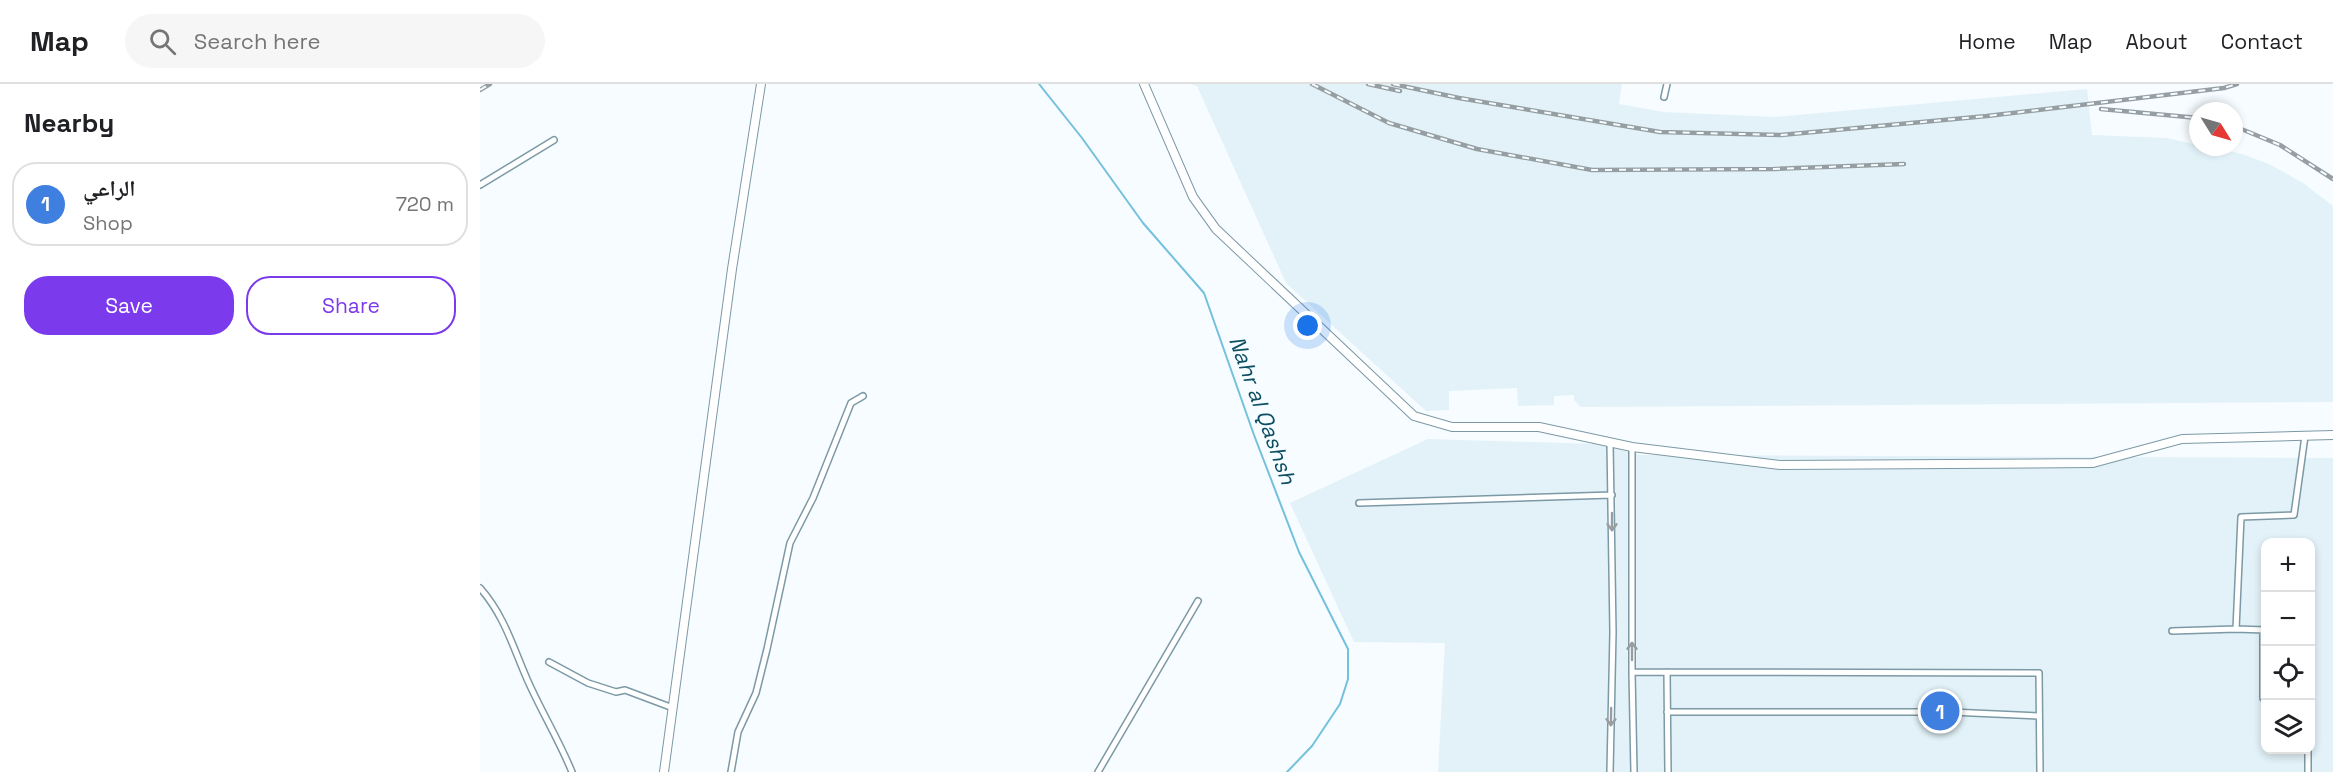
<!DOCTYPE html>
<html lang="en">
<head>
<meta charset="utf-8">
<style>
  :root { --surface:#fff; --page:#f6f6f6; --text:#202124; --muted:#757577; --line:#e0e0e0; --accent:#7c3aed }
  body { margin:0; font-family:"Space Grotesk","Noto Naskh Arabic",sans-serif; background:var(--page); color:var(--text) }
  .controls { position:absolute; right:18px; bottom:18px; display:grid; overflow:hidden; border-radius:12px; box-shadow:0 3px 9px #0003 }
  .controls button { width:54px; height:54px; display:grid; place-items:center; padding:0; border:0; border-bottom:2px solid var(--line); background:var(--surface); color:var(--text); font:30px sans-serif }
  .compass { position:absolute; left:1709px; top:18px; width:54px; height:54px; border-radius:50%; background:var(--surface); box-shadow:0 3px 9px #0003; rotate:127deg }
  .you { position:absolute; left:828px; top:242px; width:21px; height:21px; margin:-15px; border:4px solid #fff; border-radius:50%; background:#1a73e8; box-shadow:0 0 0 9px #1a73e833 }
  .badge { display:grid; place-items:center; width:39px; height:39px; border-radius:50%; background:var(--accent); color:#fff; font-size:20px; font-weight:700 }
  .pin { position:absolute; translate:-50% -50%; border:3px solid #fff; box-shadow:0 2px 6px #0006 }
  .list { margin:0; padding:0; list-style:none }
  h2 { display:flex; justify-content:space-between; align-items:center; height:78px; margin:0; padding:0 24px; font-size:26px }
  h2 small { font-size:20px; font-weight:400; color:var(--muted) }
  .list li { display:grid; grid-template-columns:39px 1fr auto; gap:18px; align-items:center; box-sizing:border-box; height:84px; margin:0 12px 12px; padding:0 12px; border:2px solid var(--line); border-radius:24px }
  .list b { display:block; font-size:22px; white-space:nowrap }
  .list p { margin:0; font-size:20px; white-space:nowrap; color:var(--muted) }
  .list em { font-size:20px; font-style:normal; color:var(--muted) }
  .actions { display:flex; gap:12px; padding:18px 24px }
  .actions a { flex:1; padding:14px 0; border:2px solid var(--accent); border-radius:24px; text-align:center; font-size:21px; color:var(--accent) }
  .actions .main { background:var(--accent); color:#fff }
  .icon { flex:none; width:33px; height:33px; fill:none; stroke:currentColor; stroke-width:2; stroke-linecap:round; stroke-linejoin:round }
  .map { position:relative; flex:none; width:1853px; height:688px; overflow:hidden }
  header { display:flex; align-items:center; gap:36px; box-sizing:border-box; height:84px; padding:0 30px; background:var(--surface); border-bottom:2px solid var(--line) }
  header strong { font-size:28px }
  nav { display:flex; gap:33px; margin-inline-start:auto; font-size:21px }
  .search { width:420px; height:54px; background:var(--page); display:flex; align-items:center; gap:15px; box-sizing:border-box; padding:0 21px; border-radius:33px; color:var(--muted); font-size:22px }
  main { display:flex }
  aside { flex:1; background:var(--surface) }
  .map>svg:first-child { display:block }
  .built { fill:#e2f2f8; fill-rule:evenodd }
  .lines { fill:none; stroke-linecap:round; stroke-linejoin:round }
  .stream { stroke:#74c0dd; stroke-width:2 }
  .street-casing { stroke:#7d99a5; stroke-width:8 }
  .secondary-casing { stroke:#7d99a5; stroke-width:10 }
  .street { stroke:#fff; stroke-width:5 }
  .secondary { stroke:#fff; stroke-width:8 }
  .rail-casing { stroke:#959ea2; stroke-width:4.5 }
  .rail { stroke:#f6fcff; stroke-width:2; stroke-dasharray:7; stroke-linecap:butt }
  .oneway { stroke:#979da0 }
  .labels { text-anchor:middle; dominant-baseline:central; stroke-width:6; stroke-linejoin:round; paint-order:stroke }
  .water-label { font-size:22px; font-style:italic; fill:#0c4e62; stroke:#f6fcff }
</style>
</head>
<body>
<header>
<strong>Map</strong>
<div class="search"><svg class="icon" aria-label="search" viewBox="0 0 24 24"><circle cx="10" cy="10" r="6"/><path d="M15 15l6 6"/></svg>Search here</div>
<nav><a>Home</a><a>Map</a><a>About</a><a>Contact</a></nav>
</header>
<main>
<aside>
<h2>Nearby<small></small></h2>
<ul class="list">
<li><span class="badge" style="background:#3f7fe0">1</span><div><b>الراعي</b><p>Shop</p></div><em>720 m</em></li>
</ul>
<div class="actions"><a class="main">Save</a><a>Share</a></div>
</aside>
<div class="map">
<svg width="1853" height="688" viewBox="0 0 1853 688">
  <rect width="100%" height="100%" fill="#f6fcff"/>
  <!-- built -->
  <path class="built" d="M 710,0 L 1142,0 L 1139,20 L 1183,28 L 1294,33 L 1607,5 L 1612,51 L 1686,54 L 1718,61 L 1718,63 L 1730,63 L 1762,70 L 1789,80 L 1823,99 L 1853,122 L 1853,318 L 1101,323 L 1094,316 L 1094,311 L 1074,312 L 1074,321 L 1038,322 L 1037,304 L 969,307 L 969,326 L 946,327 L 806,199 L 717,2 Z
    M 948,355 L 1118,360 L 1161,371 L 1853,374 L 1853,688 L 958,688 L 965,559 L 874,558 L 810,419 ZM 1786,458 L 1830,458 L 1830,666 L 1786,666 Z"/>
  <g class="lines">
    <!-- stream -->
    <path class="stream" d="M 559,0 L 602,54 L 663,139 L 724,209 L 774,351 L 819,468 L 868,565 L 868,595 L 860,620 L 832,662 L 807,688"/>
    <defs>
      <path id="street" d="M 1184,13 L 1187,0
        M 0,101 L 74,56
        M 1152,363 L 1152,588 L 1154,688
        M 879,419 L 1132,411
        M 0,504 C 24,531 33,563 47,595 C 61,627 79,656 92,688
        M 1756,545 L 1785,546
        M 1692,547 L 1756,545 L 1761,433 L 1814,431 L 1825,352
        M 69,578 L 108,599 L 136,608 L 145,606 L 193,624
        M 1152,588 L 1559,589 L 1560,688
        M 1187,588 L 1188,688
        M 1783,614 L 1783,546
        M 1187,628 L 1471,628 L 1559,632
        M 1828,666 L 1828,688
        M 251,688 L 258,648 L 276,609 L 287,565 L 310,459 L 333,414 L 371,319 L 383,312
        M 618,688 L 718,517
        M 1130,688 L 1133,548 L 1130,359"/>
      <path id="secondary" d="M 664,0 L 713,113 L 736,145 L 934,332 L 972,343 L 1059,343 L 1152,363 L 1300,381 L 1613,379 L 1702,355 L 1853,351
        M 184,688 L 252,185 L 281,0"/>
    </defs>
    <!-- street casing -->
    <use href="#street" class="street-casing"/>
    <!-- secondary casing -->
    <use href="#secondary" class="secondary-casing"/>
    <!-- street -->
    <use href="#street" class="street"/>
    <!-- secondary -->
    <use href="#secondary" class="secondary"/>
    <defs>
      <path id="rail" d="M 832,0 L 909,39 L 997,65 L 1112,86 L 1294,85 L 1424,80
        M 888,0 L 920,7
        M 913,0 L 979,14 L 1180,48 L 1301,51 L 1507,32 L 1744,4 L 1757,0
        M 0,6 L 10,0
        M 1621,25 L 1718,34
        M 1754,42 L 1800,61 L 1853,95"/>
    </defs>
    <!-- rail casing -->
    <use href="#rail" class="rail-casing"/>
    <!-- rail -->
    <use href="#rail" class="rail"/>
  </g>
  <!-- one-way arrows -->
  <defs><path id="oneway-shaft" d="M-6 0H5M1.5-3L5.5 0L1.5 3" fill="none" stroke-width="1.6" stroke-linecap="round" stroke-linejoin="round" transform="scale(1.5)"/></defs>
  <g class="oneway">
    <use href="#oneway-shaft" transform="translate(1132 438) rotate(90)"/>
    <use href="#oneway-shaft" transform="translate(1152 567) rotate(-90)"/>
    <use href="#oneway-shaft" transform="translate(1131 633) rotate(91)"/>
  </g>
  <g class="labels">
    <!-- water labels -->
    <g class="water-label">
      <text transform="translate(783 326) rotate(70)">Nahr al Qashsh</text>
    </g>
  </g>
</svg>
<div class="controls">
<button>+</button>
<button>−</button>
<button><svg class="icon" aria-label="locate" viewBox="0 0 24 24"><circle cx="12" cy="12" r="6"/><path d="M12 2v4M12 18v4M2 12h4M18 12h4"/></svg></button>
<button><svg class="icon" aria-label="layers" viewBox="0 0 24 24"><path d="M12 4l9 5-9 5-9-5zM3 14l9 5 9-5"/></svg></button>
</div>
<svg class="compass" viewBox="-18 -18 36 36"><path d="M0-13l5 13h-10z" fill="#e53935"/><path d="M0 13l5-13h-10z" fill="#757577"/></svg>
<div class="you"></div>
<div class="pin badge" style="left:1460px;top:627px;background:#3f7fe0">1</div>
</div>
</main>
</body>
</html>
